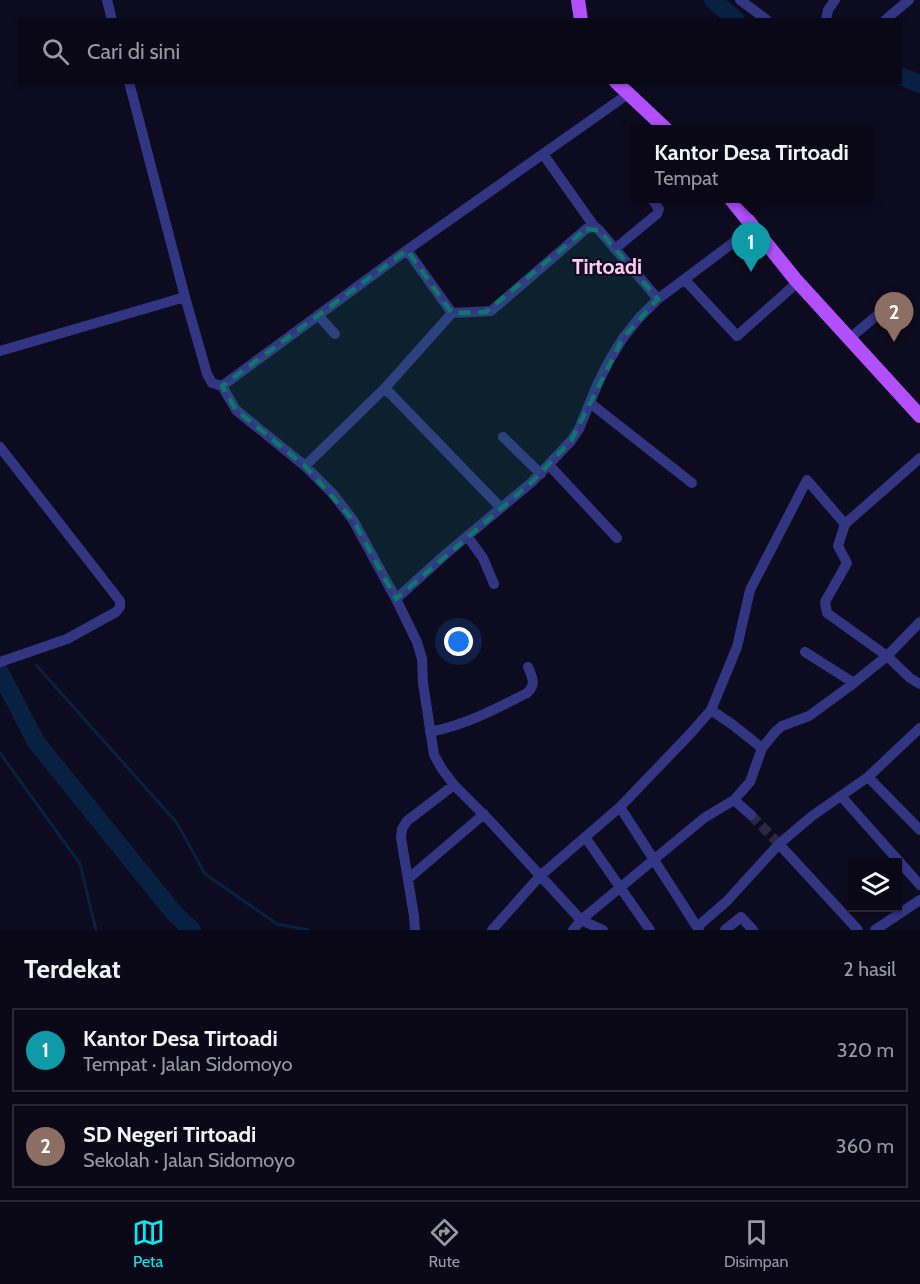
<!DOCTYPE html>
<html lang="id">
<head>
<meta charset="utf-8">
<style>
  :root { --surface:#0a0817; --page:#131120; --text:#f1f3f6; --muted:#999aa1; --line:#2a2936; --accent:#00ecf4 }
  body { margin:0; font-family:Cabin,sans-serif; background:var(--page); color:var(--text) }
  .controls { position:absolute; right:18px; bottom:18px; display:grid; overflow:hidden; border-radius:0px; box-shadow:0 2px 4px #0004 }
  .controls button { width:54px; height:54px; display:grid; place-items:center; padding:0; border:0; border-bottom:2px solid var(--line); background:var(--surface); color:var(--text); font:30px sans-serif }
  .you { position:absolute; left:459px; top:642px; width:21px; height:21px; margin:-15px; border:4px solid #fff; border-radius:50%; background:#1a73e8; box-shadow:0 0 0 9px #1a73e833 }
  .badge { display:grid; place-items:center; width:39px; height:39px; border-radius:50%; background:var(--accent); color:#fff; font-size:20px; font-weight:700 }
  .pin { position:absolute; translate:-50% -50px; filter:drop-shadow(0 2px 3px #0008) }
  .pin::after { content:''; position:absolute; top:32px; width:21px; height:18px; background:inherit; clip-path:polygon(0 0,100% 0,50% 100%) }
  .popup { position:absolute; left:630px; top:125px; width:243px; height:78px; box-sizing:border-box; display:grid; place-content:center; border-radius:0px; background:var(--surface); filter:drop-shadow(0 2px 4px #0005); font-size:20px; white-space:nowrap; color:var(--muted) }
  .popup b { font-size:22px; color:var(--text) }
  .popup::after { content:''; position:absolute; left:50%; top:100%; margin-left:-12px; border:12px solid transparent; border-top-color:var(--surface) }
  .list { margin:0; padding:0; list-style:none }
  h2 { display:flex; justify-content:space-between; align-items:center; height:78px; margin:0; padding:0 24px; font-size:26px }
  h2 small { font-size:20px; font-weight:400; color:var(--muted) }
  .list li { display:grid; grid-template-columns:39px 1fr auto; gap:18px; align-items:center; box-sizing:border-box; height:84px; margin:0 12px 12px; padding:0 12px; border:2px solid var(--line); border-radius:0px }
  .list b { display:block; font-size:22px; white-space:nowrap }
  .list p { margin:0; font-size:20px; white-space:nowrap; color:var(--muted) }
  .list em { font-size:20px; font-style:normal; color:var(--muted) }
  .icon { flex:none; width:33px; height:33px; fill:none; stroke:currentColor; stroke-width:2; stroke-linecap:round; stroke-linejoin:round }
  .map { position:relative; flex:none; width:920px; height:930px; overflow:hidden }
  .search { position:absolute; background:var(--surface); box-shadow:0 2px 4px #0004; left:18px; right:18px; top:18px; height:66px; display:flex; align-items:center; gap:15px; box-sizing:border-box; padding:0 21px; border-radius:0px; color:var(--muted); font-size:22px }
  .sheet { height:270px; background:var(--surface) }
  nav { display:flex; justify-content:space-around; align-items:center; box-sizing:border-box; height:84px; border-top:2px solid var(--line); background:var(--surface); font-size:16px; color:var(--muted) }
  nav a { display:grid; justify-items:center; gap:3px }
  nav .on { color:var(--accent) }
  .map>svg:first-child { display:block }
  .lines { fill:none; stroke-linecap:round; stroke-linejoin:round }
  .stream { stroke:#082142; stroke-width:3 }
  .river { stroke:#082142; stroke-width:18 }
  .minor-tunnel { stroke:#2a2841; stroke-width:10; stroke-dasharray:10 5; stroke-linecap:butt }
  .minor { stroke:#323582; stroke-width:10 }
  .major { stroke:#b250ff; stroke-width:14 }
  .marked { fill:#0f766e; fill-opacity:0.2; stroke:#0f766e; stroke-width:4.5; stroke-dasharray:12 8; stroke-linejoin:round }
  .labels { text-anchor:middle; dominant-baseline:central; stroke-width:4.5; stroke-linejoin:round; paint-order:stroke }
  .quarter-label { font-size:21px; font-weight:bold; fill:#ffcbf0; stroke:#0d0b1f }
</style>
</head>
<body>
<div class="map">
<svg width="920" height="930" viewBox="0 0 920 930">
  <rect width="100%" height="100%" fill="#0d0b1f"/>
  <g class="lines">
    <!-- stream -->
    <path class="stream" d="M 36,665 L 177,823 L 205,874 L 277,924 L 308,930
      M 0,753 L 80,864 L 96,930"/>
    <!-- river -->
    <path class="river" d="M 713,0 L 736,20
      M 900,76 L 920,84
      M 0,672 L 36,742 L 174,913 L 192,930"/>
    <!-- minor-tunnel -->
    <path class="minor-tunnel" d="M 751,815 L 779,844"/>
    <!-- minor -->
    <path class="minor" d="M 107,0 L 112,20
      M 740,0 L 767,20
      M 826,20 L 828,10 L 835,0
      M 885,20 L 909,0
      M 129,82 L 185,297 L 207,374 L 212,383 L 222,386 L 236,410 L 305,466 L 333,494 L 353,520 L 396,599 L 417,642 L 422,659 L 423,683 L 434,755 L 442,769 L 454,785 L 490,821 L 581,920 L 603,930
      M 543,154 L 594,226 L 599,230 L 658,299
      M 616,248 L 657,214 L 659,209 L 651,198
      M 407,250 L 452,313
      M 685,280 L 737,336 L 798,282
      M 318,315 L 335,334
      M 850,338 L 893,302
      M 0,351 L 185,297
      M 222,386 L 407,250 L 628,94
      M 385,388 L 501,508
      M 590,403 L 692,483
      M 503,437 L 541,474
      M 0,447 L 120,601 L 120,607 L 116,612 L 67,639 L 0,662
      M 920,458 L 845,524 L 838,546 L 847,563 L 825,602 L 827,613 L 887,656 L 920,622
      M 549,465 L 617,538
      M 305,466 L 385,388 L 452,313 L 491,311 L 586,229 L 594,226
      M 467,536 L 483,558 L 494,584
      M 396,599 L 447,553 L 532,482 L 571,441 L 579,429 L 598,383 L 609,361 L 623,338 L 639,318 L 658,299 L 754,227
      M 805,652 L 854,683
      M 711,710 L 733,725 L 762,748
      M 920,728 L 868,777 L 920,830
      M 430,732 C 467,724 494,710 527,693 C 537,684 532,677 528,667
      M 841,796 L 920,885
      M 734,800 L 751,815
      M 620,807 L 699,930
      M 585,837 L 650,930
      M 408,879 L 484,814
      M 697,927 L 727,901 L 779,844
      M 415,930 L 414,916 L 401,838 L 402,829 L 407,821 L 454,785
      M 492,930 L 540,876 L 620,807 L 691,733 L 711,710 L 737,647 L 750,590 L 807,480 L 845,524
      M 573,930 L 581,920 L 704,818 L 734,800 L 750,782 L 762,748 L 776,731 L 782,726 L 809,716 L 850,686 L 887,656 L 910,678 L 920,684
      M 725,930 L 741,917 L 753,930
      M 858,930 L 779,844 L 812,816 L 868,777
      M 875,930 L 920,900"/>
    <!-- major -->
    <path class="major" d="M 578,0 L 581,20
      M 616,82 L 667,130
      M 730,198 L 795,279 L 920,416"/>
  </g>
  <!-- marked area -->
  <path class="marked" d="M 586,229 L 599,230 L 658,299 L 623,338 L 571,441 L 532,482 L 396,599 L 353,520 L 305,466 L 236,410 L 222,386 L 407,250 L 452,313 L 486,312 Z"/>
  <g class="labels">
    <!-- quarter labels -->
    <g class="quarter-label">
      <text x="607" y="266">Tirtoadi</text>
    </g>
  </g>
</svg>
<div class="controls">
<button><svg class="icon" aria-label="layers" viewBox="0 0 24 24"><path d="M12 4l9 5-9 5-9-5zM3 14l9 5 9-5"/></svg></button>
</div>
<div class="you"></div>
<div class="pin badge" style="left:751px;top:272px;background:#0f9aa8">1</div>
<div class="popup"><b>Kantor Desa Tirtoadi</b>Tempat</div>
<div class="pin badge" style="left:894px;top:342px;background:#8d6e63">2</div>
<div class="search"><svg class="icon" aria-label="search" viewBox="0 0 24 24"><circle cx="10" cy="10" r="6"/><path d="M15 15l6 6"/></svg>Cari di sini</div>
</div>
<section class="sheet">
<h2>Terdekat<small>2 hasil</small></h2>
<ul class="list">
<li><span class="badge" style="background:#0f9aa8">1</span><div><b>Kantor Desa Tirtoadi</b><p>Tempat · Jalan Sidomoyo</p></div><em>320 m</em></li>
<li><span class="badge" style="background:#8d6e63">2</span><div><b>SD Negeri Tirtoadi</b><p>Sekolah · Jalan Sidomoyo</p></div><em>360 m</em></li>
</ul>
</section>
<nav>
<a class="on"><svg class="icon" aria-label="map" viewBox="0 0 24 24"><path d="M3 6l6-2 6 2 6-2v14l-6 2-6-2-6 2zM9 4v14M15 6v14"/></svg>Peta</a>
<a><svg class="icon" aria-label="directions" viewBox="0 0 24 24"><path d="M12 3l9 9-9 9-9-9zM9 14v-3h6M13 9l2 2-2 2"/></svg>Rute</a>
<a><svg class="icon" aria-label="saved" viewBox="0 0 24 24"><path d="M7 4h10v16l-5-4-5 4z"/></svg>Disimpan</a>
</nav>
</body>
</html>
